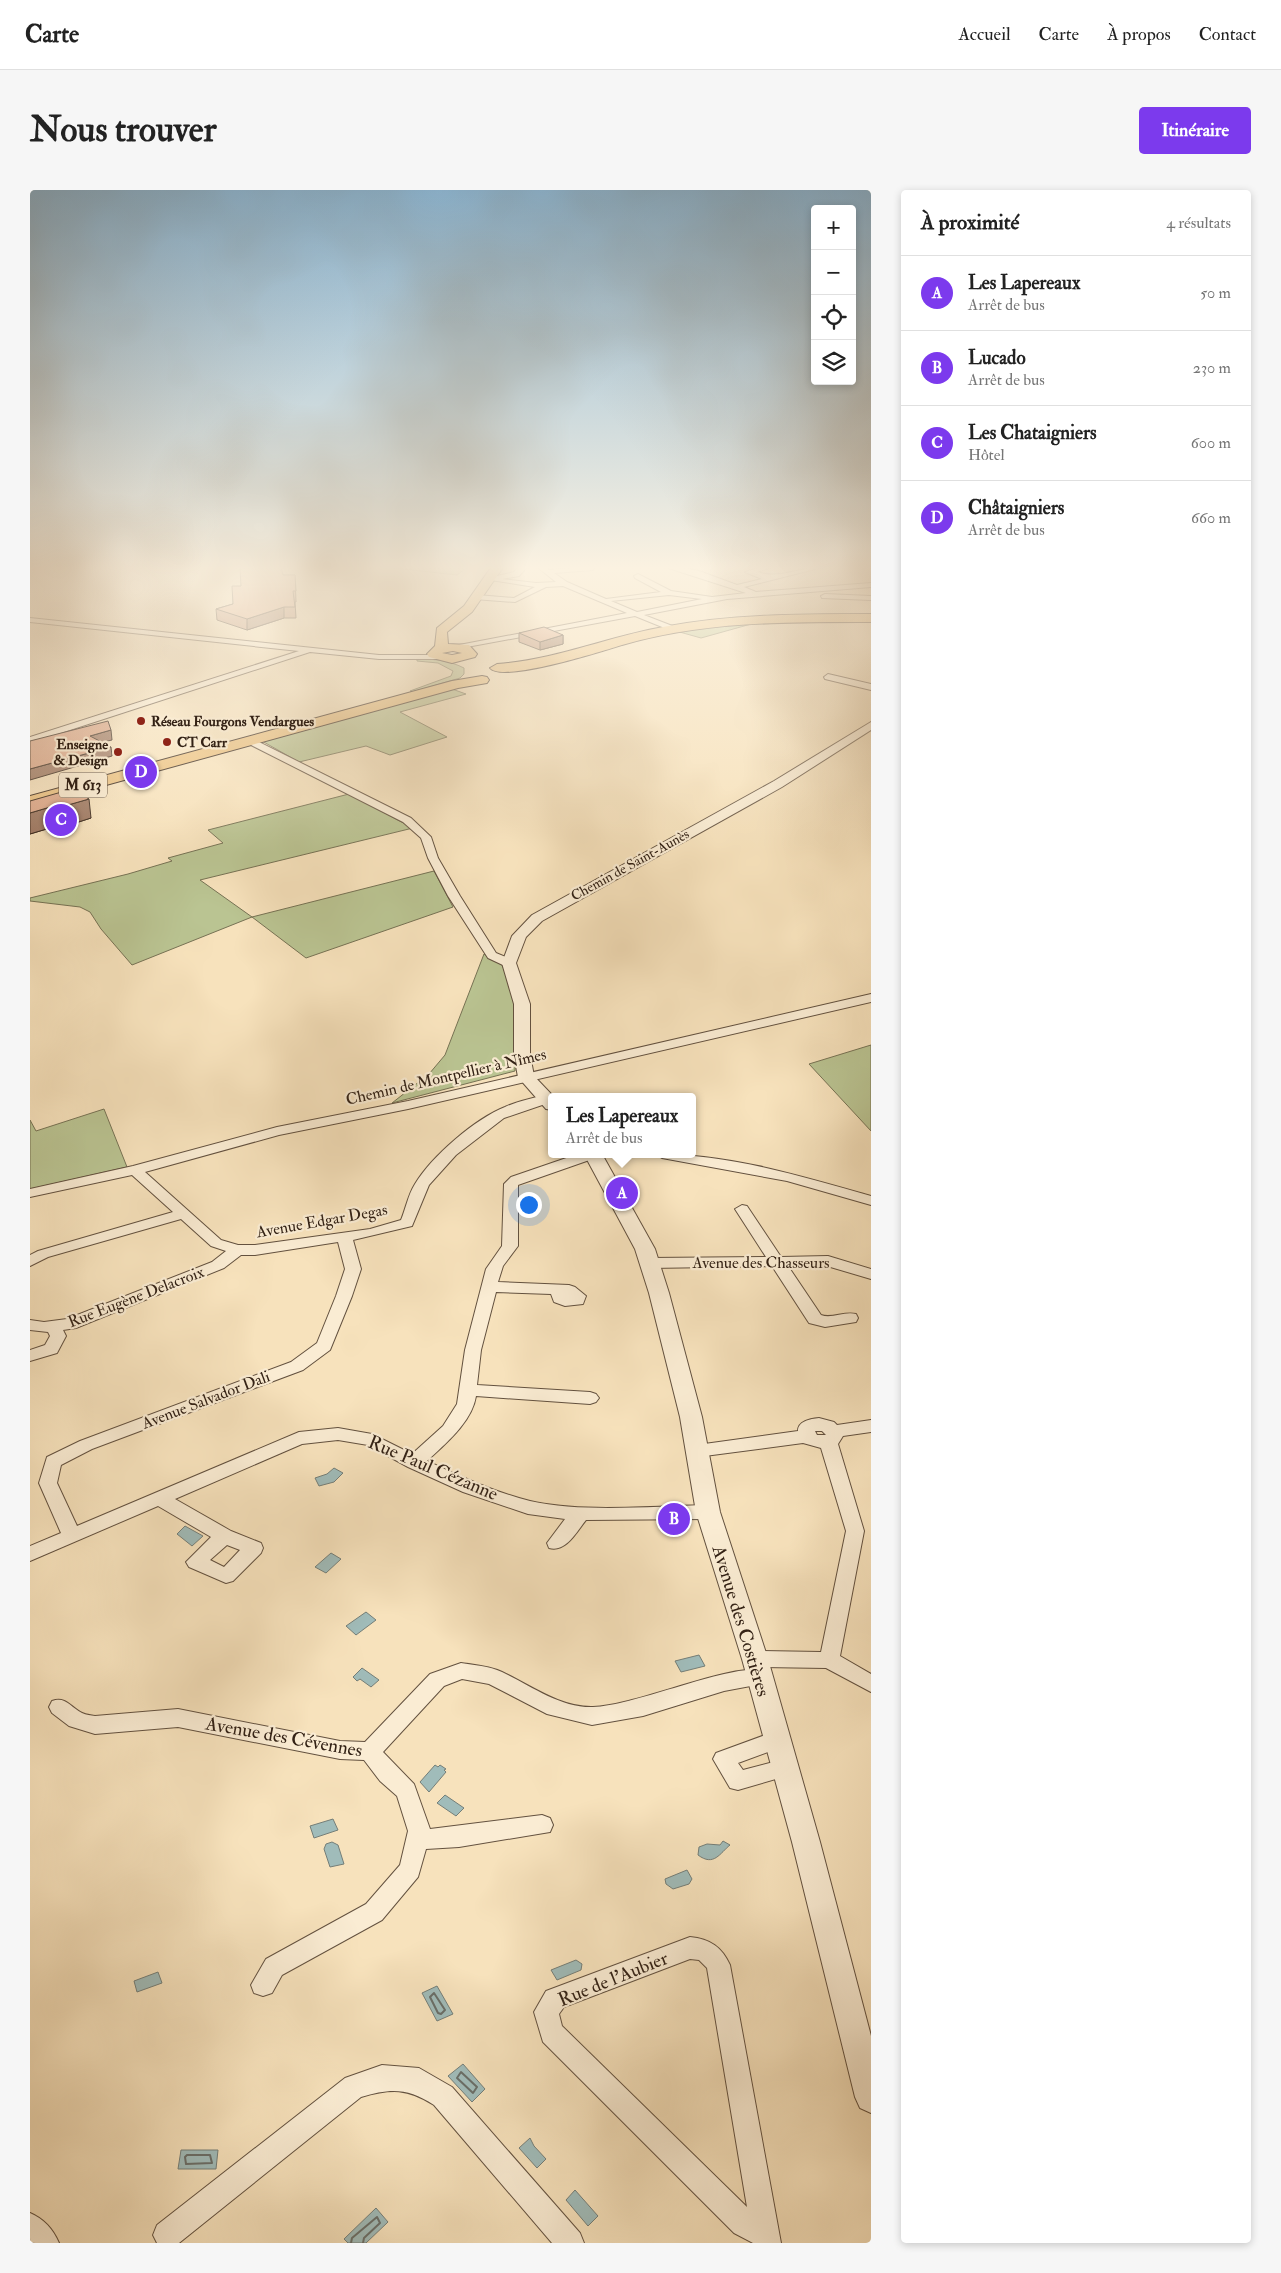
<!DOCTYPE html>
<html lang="fr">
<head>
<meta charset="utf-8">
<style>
  :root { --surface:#fff; --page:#f6f6f6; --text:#222; --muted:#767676; --line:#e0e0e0; --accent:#7c3aed }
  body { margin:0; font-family:"IM FELL Double Pica",serif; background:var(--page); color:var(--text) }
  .controls { position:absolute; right:15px; top:15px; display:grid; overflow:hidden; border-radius:5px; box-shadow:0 2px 8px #0003 }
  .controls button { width:45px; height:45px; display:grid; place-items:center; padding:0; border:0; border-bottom:1px solid var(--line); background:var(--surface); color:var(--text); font:25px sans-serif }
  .you { position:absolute; left:498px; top:1014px; width:18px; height:18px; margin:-12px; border:4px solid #fff; border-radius:50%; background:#1a73e8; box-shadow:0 0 0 8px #1a73e833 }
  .badge { display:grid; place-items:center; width:32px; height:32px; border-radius:50%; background:var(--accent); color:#fff; font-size:16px; font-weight:700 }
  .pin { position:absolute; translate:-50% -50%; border:2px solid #fff; box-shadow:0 1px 5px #0006 }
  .popup { position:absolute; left:518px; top:903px; width:148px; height:65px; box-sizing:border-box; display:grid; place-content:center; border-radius:5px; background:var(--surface); filter:drop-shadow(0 1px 4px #0005); font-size:16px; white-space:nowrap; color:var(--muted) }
  .popup b { font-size:19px; color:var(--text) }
  .popup::after { content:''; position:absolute; left:50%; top:100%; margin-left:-10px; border:10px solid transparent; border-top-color:var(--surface) }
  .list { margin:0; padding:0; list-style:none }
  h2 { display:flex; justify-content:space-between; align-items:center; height:65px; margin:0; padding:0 20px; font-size:21px }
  h2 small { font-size:16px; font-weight:400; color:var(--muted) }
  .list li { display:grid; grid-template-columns:32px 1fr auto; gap:15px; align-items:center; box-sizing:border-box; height:75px; padding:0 20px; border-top:1px solid var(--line) }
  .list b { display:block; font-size:19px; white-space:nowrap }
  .list p { margin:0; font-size:16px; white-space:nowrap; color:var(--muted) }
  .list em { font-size:16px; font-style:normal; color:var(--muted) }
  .icon { flex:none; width:28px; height:28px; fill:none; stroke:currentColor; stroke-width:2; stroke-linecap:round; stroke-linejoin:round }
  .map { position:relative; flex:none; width:841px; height:2053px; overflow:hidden; border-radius:5px }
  header { display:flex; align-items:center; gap:30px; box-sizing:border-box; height:70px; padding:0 25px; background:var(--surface); border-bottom:1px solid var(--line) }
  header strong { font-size:24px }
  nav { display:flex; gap:28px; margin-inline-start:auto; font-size:18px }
  .intro { display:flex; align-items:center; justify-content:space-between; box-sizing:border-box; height:120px; padding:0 30px }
  h1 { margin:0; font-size:35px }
  .button { padding:12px 22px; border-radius:5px; background:var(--accent); color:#fff; font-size:18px; font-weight:700 }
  main { display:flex; gap:30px; padding:0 30px }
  aside { flex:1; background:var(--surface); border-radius:5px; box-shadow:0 2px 8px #0003 }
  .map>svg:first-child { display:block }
  .green { fill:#bac492; stroke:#767254 }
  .water { fill:#a0bcba; stroke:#747e78 }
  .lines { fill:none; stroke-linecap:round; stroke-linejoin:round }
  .shore { stroke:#696e68; stroke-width:2 }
  .minor-casing { stroke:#63513f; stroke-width:2 }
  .tertiary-casing { stroke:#63513f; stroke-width:2 }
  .primary-casing { stroke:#322115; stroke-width:2 }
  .minor { fill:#faecd3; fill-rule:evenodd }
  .tertiary { fill:#faecd3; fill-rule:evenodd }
  .primary { fill:#ecc17e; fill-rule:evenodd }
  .wall { fill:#c09076; stroke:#322115 }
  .shaded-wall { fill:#9c7660; stroke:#322115 }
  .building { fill:#dfa889; stroke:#322115 }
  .poi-dot { fill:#8f2418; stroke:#faecd3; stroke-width:2 }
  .labels { text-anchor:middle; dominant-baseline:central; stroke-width:4.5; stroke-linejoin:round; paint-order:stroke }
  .far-poi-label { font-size:14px; font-weight:bold; fill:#322115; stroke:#faecd3; text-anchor:start }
  .far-street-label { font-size:14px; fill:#322115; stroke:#faecd3 }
  .shield { fill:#faecd3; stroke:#6e5e4e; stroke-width:1 }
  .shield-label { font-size:15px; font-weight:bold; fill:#322115 }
  .street-label { font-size:16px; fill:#322115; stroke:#faecd3 }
  .near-street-label { font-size:19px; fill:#322115; stroke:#faecd3 }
</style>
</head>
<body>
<header>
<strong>Carte</strong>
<nav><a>Accueil</a><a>Carte</a><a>À propos</a><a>Contact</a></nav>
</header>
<div class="intro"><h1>Nous trouver</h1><a class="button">Itinéraire</a></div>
<main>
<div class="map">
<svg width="841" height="2053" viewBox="0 0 841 2053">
  <rect width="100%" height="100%" fill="#f7e2bc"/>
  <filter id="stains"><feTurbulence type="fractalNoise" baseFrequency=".004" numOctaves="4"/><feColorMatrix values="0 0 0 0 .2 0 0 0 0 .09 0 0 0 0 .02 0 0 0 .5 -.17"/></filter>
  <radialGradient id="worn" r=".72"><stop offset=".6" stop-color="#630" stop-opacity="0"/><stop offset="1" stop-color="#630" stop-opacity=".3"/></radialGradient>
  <!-- green -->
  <path class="green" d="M 369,376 L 439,376 L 427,385 L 364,378 Z
    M 732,431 L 671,448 L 646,441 Z
    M 387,469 C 404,469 418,470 434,478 L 434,484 L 430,488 L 382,502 L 380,501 L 421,486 L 423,481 L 408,473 L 387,471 Z
    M 422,499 L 436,504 L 370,522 L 417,547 L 360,565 L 336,556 L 269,572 L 232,551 Z
    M 319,604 L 383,638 L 170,690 L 222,727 L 404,681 L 423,717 L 276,768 L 222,727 L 102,775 L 71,739 L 60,722 L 50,717 L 0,711 L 0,708 L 98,684 L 142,671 L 138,668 L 193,653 L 178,640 Z
    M 454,764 L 472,774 L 485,813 L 485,881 L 362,913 L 399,884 L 415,865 Z
    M 841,855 L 841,941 L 779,874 Z
    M 74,919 L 97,977 L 0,999 L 0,930 L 6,941 Z"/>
  <!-- water -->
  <path class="water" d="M 304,1278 L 313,1283 L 304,1292 L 289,1296 L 285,1288 L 297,1284 Z
    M 155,1336 L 173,1346 L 162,1356 L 147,1344 Z
    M 301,1363 L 311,1369 L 296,1383 L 285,1377 Z
    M 336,1422 L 346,1430 L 326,1445 L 316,1436 Z
    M 669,1465 L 675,1476 L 651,1482 L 645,1471 Z
    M 332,1478 L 349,1490 L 341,1497 L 330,1489 L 327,1491 L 323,1487 Z
    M 405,1575 L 408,1577 L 410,1575 L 416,1579 L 414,1580 L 416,1582 L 399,1602 L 390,1592 Z
    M 415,1605 L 434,1618 L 426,1626 L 407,1613 Z
    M 303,1629 L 308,1640 L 284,1648 L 280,1636 Z
    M 693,1651 L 700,1655 C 690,1663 684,1677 668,1665 L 669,1657 L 677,1654 L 690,1655 Z
    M 302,1652 L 308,1655 L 314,1674 L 300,1677 L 294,1659 L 296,1654 Z
    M 657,1680 L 662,1689 L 659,1694 L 643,1699 L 636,1694 L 635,1689 Z
    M 546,1770 L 552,1774 L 551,1780 L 527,1790 L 521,1780 Z
    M 128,1782 L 132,1793 L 107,1802 L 104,1791 Z
    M 407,1796 L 423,1824 L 407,1831 L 392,1803 Z
    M 433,1874 L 455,1899 L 442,1912 L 418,1886 Z
    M 500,1948 L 504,1956 L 516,1969 L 507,1978 L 489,1958 Z
    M 151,1960 L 188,1960 L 186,1979 L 148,1979 Z
    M 545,2000 L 568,2026 L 558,2036 L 536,2010 Z
    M 346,2018 L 358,2032 L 336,2053 L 318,2053 L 314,2049 Z"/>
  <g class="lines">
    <!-- shore -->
    <path class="shore" d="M 404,1803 L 415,1820 L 411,1824 L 408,1823 L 400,1807 Z
      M 431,1882 L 447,1897 L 443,1903 L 427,1888 Z
      M 157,1965 L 180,1965 L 182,1973 L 156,1974 L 155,1967 Z
      M 321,2053 L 322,2048 L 347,2027 L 350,2033 L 334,2048 L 333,2053"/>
    <defs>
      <path id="minor" d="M 490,376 L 498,376 L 489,386 L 472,389 L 506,393 L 526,392 L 506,376 L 513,376 L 519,380 L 566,376 L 563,380 L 524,383 L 537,392 L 576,409 L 631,402 L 605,388 L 604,386 L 608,384 L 641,401 L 682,407 L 716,403 L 632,376 L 643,376 L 669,381 L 707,395 L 732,389 L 715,382 L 734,376 L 745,376 L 727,382 C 750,390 773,376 797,376 L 714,397 L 726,402 L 841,393 L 841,397 L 697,409 L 614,425 L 645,437 L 646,439 L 642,441 L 605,426 L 426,459 L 426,455 L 429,455 L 597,423 L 533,396 L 516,397 L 485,412 L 444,409 L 443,407 L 447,405 L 484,408 L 505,397 L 454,389 L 484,382 ZM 639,405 L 672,409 L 607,422 L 581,411 Z
        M 795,404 L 841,406 L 841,410 L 792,408 L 791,406 Z
        M 0,428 L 349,465 L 410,465 L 414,467 L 410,469 L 349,469 L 280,462 L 0,553 L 0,547 L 269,461 L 0,432 Z
        M 798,484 L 841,494 L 841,500 L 795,489 L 794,487 Z
        M 215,548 L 221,548 L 381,628 L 401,647 L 408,668 L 430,706 L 466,763 L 483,770 L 485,773 L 483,776 L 475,776 L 458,768 L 418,706 L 398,668 L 391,648 L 373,632 L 215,552 Z
        M 841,804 L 841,812 L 378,919 L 249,945 L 115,982 L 191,1050 L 208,1055 L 225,1055 L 340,1039 L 371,1030 C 376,1018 378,1005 385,994 C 402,966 445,929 475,917 C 488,911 503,908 516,905 L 522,908 L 521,912 L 474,928 L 426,965 L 399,995 L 382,1036 L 323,1050 L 331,1079 L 322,1106 L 300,1160 L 273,1180 L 62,1259 L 31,1275 L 27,1293 L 47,1336 L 269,1242 L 308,1238 L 342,1244 L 382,1264 L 413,1236 L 427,1214 L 435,1160 L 456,1079 L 472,1056 L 474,994 L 481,987 L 548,964 L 570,964 L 568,967 L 488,995 L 488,1056 L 473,1076 L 468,1092 L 539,1095 L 545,1097 L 556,1106 L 553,1114 L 535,1116 L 524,1112 L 521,1104 L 466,1102 L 451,1160 L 447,1195 L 560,1202 L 566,1204 L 569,1208 L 566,1212 L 560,1214 L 446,1206 C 442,1232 415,1254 397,1271 C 430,1286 464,1302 500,1311 C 552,1323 624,1316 678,1315 L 685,1317 L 687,1322 L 685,1327 L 678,1329 L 556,1330 C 547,1341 536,1363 519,1358 L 517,1353 L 535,1329 L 498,1324 L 433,1302 L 378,1277 L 338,1255 L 308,1250 L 272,1254 L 145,1309 L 201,1341 L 231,1353 L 233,1358 L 231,1363 L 203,1391 L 196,1393 L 159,1377 L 156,1372 L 181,1347 L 128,1316 L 0,1371 L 0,1356 L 31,1343 L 9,1293 L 17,1267 L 50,1251 L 261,1172 L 287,1153 L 306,1106 L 315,1079 L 308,1052 L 225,1065 L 211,1065 L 194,1078 L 46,1138 L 33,1140 L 36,1146 L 27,1163 L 0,1171 L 0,1160 L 15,1155 L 20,1146 L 18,1142 L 0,1140 L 0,1130 L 14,1132 L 37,1129 L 182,1072 L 196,1061 L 181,1056 L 151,1029 L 18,1067 L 0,1076 L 0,1065 L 8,1061 L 143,1022 L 102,985 L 0,1007 L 0,999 L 103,976 L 247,937 L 378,911 ZM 197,1355 L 210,1360 L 194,1377 L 180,1370 Z
        M 625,964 C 699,964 771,986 841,1006 L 841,1015 L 757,991 L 632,968 Z
        M 712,1015 L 717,1016 L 751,1067 L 798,1066 L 841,1079 L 841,1089 L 797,1076 L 758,1076 L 791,1125 C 802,1129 814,1121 826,1124 L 828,1128 L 826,1132 L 795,1137 L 779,1133 L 742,1076 L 619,1078 L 611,1073 L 619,1068 L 736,1067 L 705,1019 Z
        M 789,1228 L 804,1232 L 807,1235 L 841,1230 L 841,1242 L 813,1246 L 808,1254 L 834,1341 L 810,1466 L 841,1484 L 841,1502 L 796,1478 L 725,1477 L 718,1475 L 715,1469 L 718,1463 L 725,1461 L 791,1462 L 816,1341 L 791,1258 L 773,1253 L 667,1267 L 661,1265 L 658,1261 L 661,1257 L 667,1255 L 768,1241 C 768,1231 780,1229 789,1228 ZM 785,1241 L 792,1241 L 796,1245 L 787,1245 Z
        M 431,1473 C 444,1475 459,1476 472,1482 C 500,1495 530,1518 563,1517 C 606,1516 706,1471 736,1481 L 739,1487 L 736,1493 L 694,1501 L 613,1526 L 562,1535 L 517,1524 L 459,1494 L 432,1489 L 414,1496 L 353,1562 L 384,1594 L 400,1639 L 512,1625 L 520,1628 L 523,1635 L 520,1642 L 429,1657 L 396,1659 L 388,1687 L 352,1730 L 252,1785 L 242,1803 L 233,1806 L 224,1803 L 221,1795 L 236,1769 L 336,1714 L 370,1675 L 378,1641 L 367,1606 L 350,1591 L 334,1570 L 310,1569 L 148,1537 L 65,1544 L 39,1536 L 22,1523 L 19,1517 L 22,1511 C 36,1506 40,1517 52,1523 C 56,1525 61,1525 65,1526 L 148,1519 L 310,1551 L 335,1552 L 400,1484 Z
        M 746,1541 L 754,1544 L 757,1550 L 754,1556 L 708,1573 L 713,1580 L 755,1569 L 763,1572 L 766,1578 L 763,1584 L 708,1600 L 700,1598 L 683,1569 L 686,1563 Z
        M 660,1747 C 680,1749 692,1757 700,1775 L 751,2053 L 723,2053 L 704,2043 L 513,1852 L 504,1822 L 516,1801 ZM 660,1769 L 669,1770 L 677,1778 L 717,2017 L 532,1836 L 529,1824 L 534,1817 Z
        M 352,1875 L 389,1878 L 422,1897 L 550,2043 L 554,2053 L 522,2053 L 404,1915 C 378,1898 361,1898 331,1907 L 149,2053 L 127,2053 L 123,2045 L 127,2035 L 315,1888 Z
        M 0,2023 C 14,2029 23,2039 29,2053 L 0,2053 Z"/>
      <path id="tertiary" d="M 841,532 L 841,540 L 752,597 L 512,731 L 496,747 L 486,773 L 500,814 L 500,865 L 504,886 L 524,907 L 522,920 L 516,919 L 488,887 L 484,865 L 484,814 L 472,773 L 482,746 L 502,725 L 744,591 Z
        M 554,964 L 572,964 L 625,1059 L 639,1103 L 672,1227 L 690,1322 L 738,1469 L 790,1652 L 841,1846 L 841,1923 L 830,1918 L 825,1907 L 762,1652 L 712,1469 L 666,1322 L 650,1227 L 619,1103 L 605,1059 Z"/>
      <path id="primary" d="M 462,376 L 474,376 L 442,422 L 417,442 L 418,454 L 439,455 L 447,464 L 445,467 L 422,473 L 399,467 L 397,464 L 405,456 L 407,438 L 434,416 ZM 423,461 L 432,463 L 422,465 L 412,463 Z
        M 841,424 L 841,432 C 757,432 674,431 592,455 C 573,461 472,493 460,478 L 467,474 C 525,470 577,447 633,437 C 702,424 771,424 841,424 Z
        M 452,486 L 457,487 L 459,490 L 457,493 L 428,498 L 0,616 L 0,606 L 422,491 Z"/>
    </defs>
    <!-- minor casing -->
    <use href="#minor" class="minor-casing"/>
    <!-- tertiary casing -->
    <use href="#tertiary" class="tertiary-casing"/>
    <!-- primary casing -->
    <use href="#primary" class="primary-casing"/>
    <!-- minor -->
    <use href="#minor" class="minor"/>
    <!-- tertiary -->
    <use href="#tertiary" class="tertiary"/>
    <!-- primary -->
    <use href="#primary" class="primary"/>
  </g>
  <!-- wall -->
  <path class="wall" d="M 253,385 L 265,385 L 266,412 L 265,412 L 266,428 L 254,428 L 217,440 L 187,430 L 186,419 L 203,414 L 211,396 Z
    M 489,443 L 533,445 L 533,454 L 510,460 L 489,452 Z
    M 42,599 L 61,628 L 33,637 L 30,635 L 0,644 Z"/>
  <!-- shaded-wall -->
  <path class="shaded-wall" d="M 254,417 L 254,428 L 217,440 L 217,429 Z
    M 533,445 L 533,454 L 510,460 L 510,452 Z
    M 81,540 L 82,550 L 61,555 L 60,546 Z
    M 81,557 L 82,566 L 0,590 L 0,579 Z
    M 59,609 L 61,628 L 33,637 L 31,617 Z
    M 27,615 L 30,635 L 0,644 L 0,623 Z"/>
  <!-- building -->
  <path class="building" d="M 251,377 L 253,385 L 265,385 L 266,401 L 263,401 L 265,417 L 254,417 L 217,429 L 186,419 L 203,414 L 202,396 L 211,396 L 210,378 Z
    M 514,437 L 533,445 L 510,452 L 489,443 Z
    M 78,531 L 81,540 L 60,546 L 81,557 L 0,579 L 0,551 Z
    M 42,599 L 59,609 L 31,617 L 27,615 L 0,623 L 0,611 Z"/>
  <!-- sky -->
  <linearGradient id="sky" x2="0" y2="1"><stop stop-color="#8bb7d6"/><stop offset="0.57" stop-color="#fbf2e1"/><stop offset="1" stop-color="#fbf2e1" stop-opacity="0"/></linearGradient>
  <rect width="841" height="663" fill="url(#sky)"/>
  <!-- markers -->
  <g class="poi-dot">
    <circle cx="111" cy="531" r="5"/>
    <circle cx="137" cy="552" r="5"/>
    <circle cx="88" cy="562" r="5"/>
  </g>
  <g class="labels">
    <!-- far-poi labels -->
    <g class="far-poi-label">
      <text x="121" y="531">Réseau Fourgons Vendargues</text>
      <text x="147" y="552">CT Carr</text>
      <text x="78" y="554" text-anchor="end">Enseigne<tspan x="78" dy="16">&amp; Design</tspan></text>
    </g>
    <!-- far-street labels -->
    <g class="far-street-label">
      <text transform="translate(600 675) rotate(-29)">Chemin de Saint-Aunès</text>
    </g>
    <!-- shield labels -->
    <rect class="shield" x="29" y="582.5" width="48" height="25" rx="4"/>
    <g class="shield-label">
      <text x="53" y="595">M 613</text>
    </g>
    <!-- street labels -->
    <g class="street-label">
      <text transform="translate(416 887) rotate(-13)">Chemin de Montpellier à Nîmes</text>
      <text transform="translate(292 1031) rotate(-10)">Avenue Edgar Degas</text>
      <text x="731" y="1073">Avenue des Chasseurs</text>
      <text transform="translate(106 1107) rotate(-21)">Rue Eugène Delacroix</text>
      <text transform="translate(176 1210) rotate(-21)">Avenue Salvador Dali</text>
    </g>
    <!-- near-street labels -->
    <g class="near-street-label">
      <text transform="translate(403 1278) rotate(23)">Rue Paul Cézanne</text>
      <text transform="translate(711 1431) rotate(73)">Avenue des Costières</text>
      <text transform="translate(254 1547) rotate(10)">Avenue des Cévennes</text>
      <text transform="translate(583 1789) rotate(-22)">Rue de l'Aubier</text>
    </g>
  </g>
  <rect width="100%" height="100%" filter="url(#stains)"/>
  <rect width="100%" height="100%" fill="url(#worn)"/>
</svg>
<div class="controls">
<button>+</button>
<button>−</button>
<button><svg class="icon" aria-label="locate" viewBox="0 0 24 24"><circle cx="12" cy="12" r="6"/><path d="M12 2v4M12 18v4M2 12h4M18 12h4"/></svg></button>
<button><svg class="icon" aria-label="layers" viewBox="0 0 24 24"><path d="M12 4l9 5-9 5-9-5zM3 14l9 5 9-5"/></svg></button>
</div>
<div class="you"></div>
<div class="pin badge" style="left:592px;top:1003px">A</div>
<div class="popup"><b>Les Lapereaux</b>Arrêt de bus</div>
<div class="pin badge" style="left:644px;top:1329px">B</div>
<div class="pin badge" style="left:31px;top:630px">C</div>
<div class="pin badge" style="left:111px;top:582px">D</div>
</div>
<aside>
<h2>À proximité<small>4 résultats</small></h2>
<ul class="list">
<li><span class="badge">A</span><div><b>Les Lapereaux</b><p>Arrêt de bus</p></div><em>50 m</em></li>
<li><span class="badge">B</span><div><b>Lucado</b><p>Arrêt de bus</p></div><em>230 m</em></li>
<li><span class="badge">C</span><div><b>Les Chataigniers</b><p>Hôtel</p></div><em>600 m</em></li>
<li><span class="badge">D</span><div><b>Châtaigniers</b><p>Arrêt de bus</p></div><em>660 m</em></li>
</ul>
</aside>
</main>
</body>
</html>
